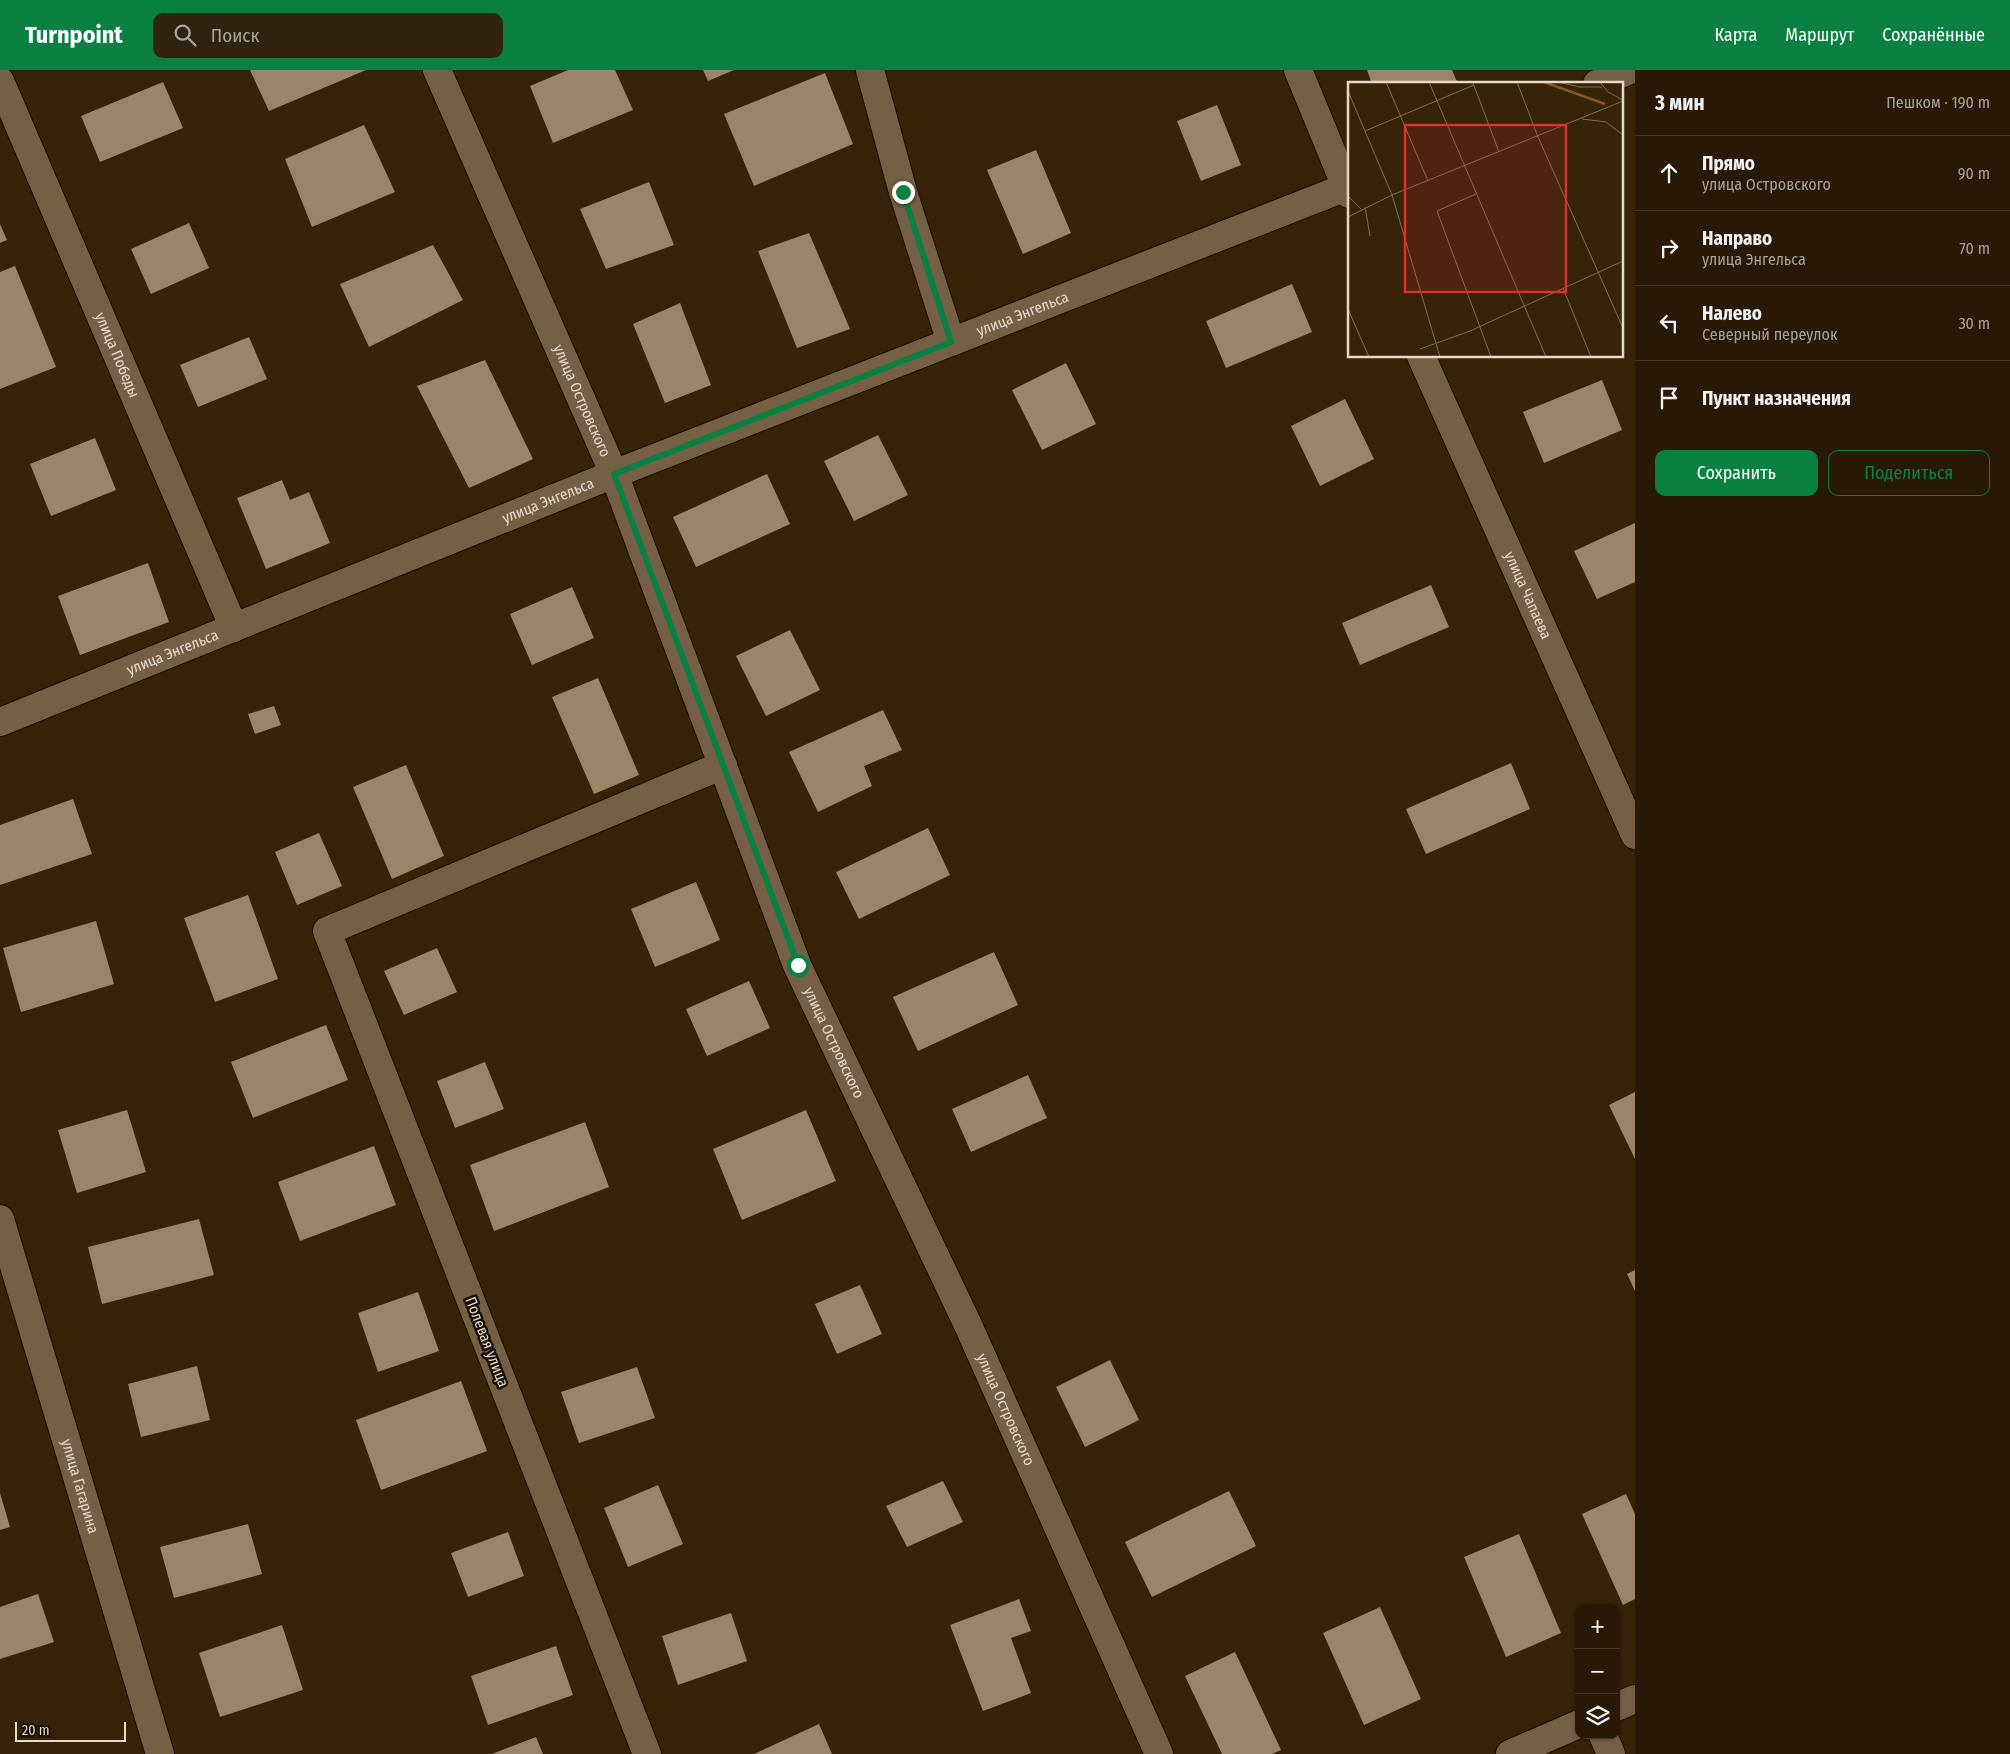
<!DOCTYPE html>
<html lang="ru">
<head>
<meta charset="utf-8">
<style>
  :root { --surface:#281a06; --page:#302310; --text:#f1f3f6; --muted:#a5a19b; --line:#443828; --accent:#0b8043 }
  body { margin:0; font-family:"Fira Sans Condensed",sans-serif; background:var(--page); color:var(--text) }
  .controls { position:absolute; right:15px; bottom:15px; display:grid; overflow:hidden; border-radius:10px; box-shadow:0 1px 4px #0004 }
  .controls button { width:45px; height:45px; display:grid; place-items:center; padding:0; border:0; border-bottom:1px solid var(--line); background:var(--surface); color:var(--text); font:25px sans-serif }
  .scale { position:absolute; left:15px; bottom:12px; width:111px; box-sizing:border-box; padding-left:5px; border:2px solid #e6d9ca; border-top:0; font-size:14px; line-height:18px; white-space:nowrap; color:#e6d9ca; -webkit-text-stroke:4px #170e05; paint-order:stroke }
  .stop { position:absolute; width:15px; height:15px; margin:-11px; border:4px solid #0b8043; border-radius:50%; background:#fff }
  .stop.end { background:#0b8043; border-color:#fff; box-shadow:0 1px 5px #0008 }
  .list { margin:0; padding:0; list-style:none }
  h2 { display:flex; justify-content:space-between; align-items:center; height:65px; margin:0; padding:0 20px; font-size:21px }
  h2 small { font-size:16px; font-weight:400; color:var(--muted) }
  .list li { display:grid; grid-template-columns:32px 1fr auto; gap:15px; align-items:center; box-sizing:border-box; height:75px; padding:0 20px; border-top:1px solid var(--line) }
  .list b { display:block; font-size:19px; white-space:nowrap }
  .list p { margin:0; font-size:16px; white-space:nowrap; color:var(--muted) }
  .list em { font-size:16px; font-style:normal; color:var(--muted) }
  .actions { display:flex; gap:10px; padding:15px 20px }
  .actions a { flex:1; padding:11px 0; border:1px solid var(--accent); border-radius:10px; text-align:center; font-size:18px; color:var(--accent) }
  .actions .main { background:var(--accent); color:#fff }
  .icon { flex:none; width:28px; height:28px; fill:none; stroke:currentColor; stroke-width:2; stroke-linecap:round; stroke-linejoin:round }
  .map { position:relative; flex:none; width:1635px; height:1684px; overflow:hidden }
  header { display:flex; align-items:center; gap:30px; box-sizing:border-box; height:70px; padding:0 25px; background:var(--accent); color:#fff }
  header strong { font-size:24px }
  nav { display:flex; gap:28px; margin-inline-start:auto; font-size:18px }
  .search { width:350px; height:45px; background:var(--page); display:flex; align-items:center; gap:12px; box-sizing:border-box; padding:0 18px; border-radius:10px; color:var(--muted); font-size:19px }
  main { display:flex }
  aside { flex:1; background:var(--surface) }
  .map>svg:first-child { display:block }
  .building { fill:#9c8469 }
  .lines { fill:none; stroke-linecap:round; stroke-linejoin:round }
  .minor-casing { stroke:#1d0b00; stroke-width:30 }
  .minor { stroke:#766045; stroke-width:28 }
  .route { stroke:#0b8043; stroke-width:6 }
  .labels { text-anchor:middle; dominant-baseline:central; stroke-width:5; stroke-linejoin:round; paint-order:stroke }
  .street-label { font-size:15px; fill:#e6d9ca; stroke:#170e05 }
  .inset-river { fill:none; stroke:#87580f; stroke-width:2.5 }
  .inset-road { fill:none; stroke:#7c6c56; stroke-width:1 }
  .view { fill:#d73130; fill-opacity:0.15; stroke:#d73130; stroke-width:2.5 }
  .inset-edge { fill:none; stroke:#e6d9ca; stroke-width:2.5 }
</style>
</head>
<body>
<header>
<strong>Turnpoint</strong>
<div class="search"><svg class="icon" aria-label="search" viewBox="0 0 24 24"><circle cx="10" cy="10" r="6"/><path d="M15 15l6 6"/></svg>Поиск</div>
<nav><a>Карта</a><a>Маршрут</a><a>Сохранённые</a></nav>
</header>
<main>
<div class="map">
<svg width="1635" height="1684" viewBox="0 0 1635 1684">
  <rect width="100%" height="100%" fill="#362308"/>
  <!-- building -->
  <path class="building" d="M 250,0 L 366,0 L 269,41 Z
    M 568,0 L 615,0 L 633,40 L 553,73 L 530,16 Z
    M 703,0 L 734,0 L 708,11 Z
    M 1367,0 L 1452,0 L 1458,14 L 1372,14 Z
    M 825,3 L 853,74 L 754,116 L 724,44 Z
    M 163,12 L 183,58 L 100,92 L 81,46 Z
    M 1217,35 L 1241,95 L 1201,111 L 1177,51 Z
    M 364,55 L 395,122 L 312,157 L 285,89 Z
    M 1036,80 L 1071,163 L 1023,184 L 987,100 Z
    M 649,112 L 674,175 L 606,199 L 580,139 Z
    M 189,153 L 209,198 L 151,224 L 131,179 Z
    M 0,154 L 7,170 L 0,173 Z
    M 809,163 L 850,259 L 797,278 L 758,181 Z
    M 433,175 L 463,230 L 369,277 L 340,214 Z
    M 15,196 L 56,297 L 0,319 L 0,202 Z
    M 1292,214 L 1312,262 L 1226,298 L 1206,251 Z
    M 680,233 L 711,315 L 665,333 L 633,254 Z
    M 249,267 L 267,309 L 198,337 L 180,295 Z
    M 485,290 L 533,389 L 469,418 L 417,316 Z
    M 1066,293 L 1096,354 L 1042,380 L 1012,320 Z
    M 1602,310 L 1622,360 L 1544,393 L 1523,342 Z
    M 1345,329 L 1374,389 L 1320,416 L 1291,356 Z
    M 878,365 L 908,425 L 854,451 L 824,391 Z
    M 95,368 L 116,420 L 51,446 L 30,394 Z
    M 767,404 L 790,454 L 696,497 L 673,447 Z
    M 282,410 L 290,430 L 309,422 L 330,473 L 266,499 L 237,428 Z
    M 1635,453 L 1635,512 L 1597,529 L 1574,481 Z
    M 148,493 L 169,552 L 80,585 L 58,526 Z
    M 1431,515 L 1449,557 L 1360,595 L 1342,553 Z
    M 572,517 L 594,568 L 532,595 L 510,544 Z
    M 790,560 L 820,620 L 766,646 L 736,586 Z
    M 598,608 L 639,705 L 594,724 L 552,627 Z
    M 274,636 L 281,655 L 255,664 L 248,644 Z
    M 883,640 L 902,680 L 864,696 L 872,716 L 818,742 L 789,682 Z
    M 1511,693 L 1530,739 L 1426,784 L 1406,739 Z
    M 406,695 L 444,786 L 392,809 L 353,717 Z
    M 73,729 L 92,784 L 0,815 L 0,755 Z
    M 928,758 L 950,805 L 859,849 L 836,802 Z
    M 319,763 L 342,816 L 297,835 L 275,782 Z
    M 696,812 L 720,870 L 655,897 L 631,839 Z
    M 248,825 L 278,909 L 215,932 L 184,848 Z
    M 96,851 L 114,914 L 21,942 L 3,878 Z
    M 437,878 L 457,922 L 404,945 L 384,901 Z
    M 994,882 L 1018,935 L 918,981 L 893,927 Z
    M 749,911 L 770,958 L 707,986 L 686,939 Z
    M 326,955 L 348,1010 L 253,1048 L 231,992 Z
    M 485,992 L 504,1039 L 455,1058 L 437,1011 Z
    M 1028,1005 L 1047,1048 L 971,1082 L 952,1039 Z
    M 1635,1022 L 1635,1089 L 1609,1035 Z
    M 127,1040 L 146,1102 L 77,1123 L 58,1060 Z
    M 806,1040 L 836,1111 L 742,1150 L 713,1079 Z
    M 585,1052 L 609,1117 L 494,1161 L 470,1095 Z
    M 374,1076 L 396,1135 L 300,1171 L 278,1112 Z
    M 199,1149 L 214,1205 L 102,1234 L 88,1177 Z
    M 1635,1200 L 1635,1221 L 1627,1204 Z
    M 860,1215 L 882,1264 L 837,1284 L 815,1234 Z
    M 418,1222 L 439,1281 L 378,1302 L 358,1243 Z
    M 1110,1290 L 1139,1350 L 1085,1377 L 1056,1317 Z
    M 197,1296 L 210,1350 L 141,1367 L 128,1314 Z
    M 637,1297 L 655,1348 L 579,1373 L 561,1322 Z
    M 461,1311 L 487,1381 L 381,1420 L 356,1350 Z
    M 943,1411 L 963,1452 L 907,1477 L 886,1436 Z
    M 658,1415 L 683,1474 L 628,1497 L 604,1438 Z
    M 1229,1421 L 1256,1476 L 1152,1527 L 1125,1472 Z
    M 0,1423 L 10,1457 L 0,1460 Z
    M 1626,1424 L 1635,1444 L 1635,1529 L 1623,1535 L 1582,1444 Z
    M 248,1454 L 262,1504 L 174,1528 L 160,1477 Z
    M 508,1462 L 524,1506 L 468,1527 L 451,1483 Z
    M 1519,1464 L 1561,1563 L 1506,1587 L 1464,1487 Z
    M 38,1524 L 54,1572 L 0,1589 L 0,1537 Z
    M 1019,1529 L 1031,1561 L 1011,1568 L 1031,1623 L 983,1641 L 950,1555 Z
    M 1380,1537 L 1421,1629 L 1364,1655 L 1323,1563 Z
    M 731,1543 L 747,1591 L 678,1615 L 662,1566 Z
    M 282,1555 L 303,1620 L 220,1647 L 199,1583 Z
    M 556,1576 L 573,1625 L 488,1655 L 471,1606 Z
    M 1235,1582 L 1281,1680 L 1272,1684 L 1222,1684 L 1185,1606 Z
    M 819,1654 L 832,1684 L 754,1684 Z
    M 536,1667 L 543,1684 L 492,1684 Z"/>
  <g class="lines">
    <defs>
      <g id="minor">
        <path id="s1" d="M 437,0 L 614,404 L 797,895 L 968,1255 L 1159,1684"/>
        <path d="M 870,0 L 903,122 L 951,272"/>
        <path d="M 1298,0 L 1349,124"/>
        <path id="s2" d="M 0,11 L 234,558"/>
        <path d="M 1597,14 L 1630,0"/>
        <path id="s3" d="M 1421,286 L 1635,765"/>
        <path id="s4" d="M 0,652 L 614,404 L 1349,116"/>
        <path id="s5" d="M 0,1149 L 160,1684"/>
        <path d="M 1616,1637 L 1635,1629"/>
        <path d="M 1603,1665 L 1611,1684"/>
        <path d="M 647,1684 L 327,861 L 723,695"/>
        <path d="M 1510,1684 L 1579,1654"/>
      </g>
    </defs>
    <!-- minor casing -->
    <use href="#minor" class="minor-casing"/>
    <!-- minor -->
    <use href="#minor" class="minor"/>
  </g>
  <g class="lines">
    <!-- route -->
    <path class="route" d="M 798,895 L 614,404 L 951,272 L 903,122"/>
  </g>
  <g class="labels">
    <!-- street labels -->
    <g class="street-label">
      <text stroke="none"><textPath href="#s4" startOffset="1101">улица Энгельса</textPath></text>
      <text stroke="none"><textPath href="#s2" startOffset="298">улица Победы</textPath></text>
      <text stroke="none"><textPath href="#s1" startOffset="361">улица Островского</textPath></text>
      <text stroke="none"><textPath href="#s4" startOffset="591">улица Энгельса</textPath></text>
      <text stroke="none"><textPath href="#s3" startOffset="262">улица Чапаева</textPath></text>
      <text stroke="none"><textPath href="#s4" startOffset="186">улица Энгельса</textPath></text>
      <text stroke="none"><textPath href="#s1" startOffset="1051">улица Островского</textPath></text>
      <text transform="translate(487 1272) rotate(69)">Полевая улица</text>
      <text stroke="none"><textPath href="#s1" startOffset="1456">улица Островского</textPath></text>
      <text stroke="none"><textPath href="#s5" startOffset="279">улица Гагарина</textPath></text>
    </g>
  </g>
  <!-- overview -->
  <g transform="translate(1348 12)">
    <rect width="275" height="275" fill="#362308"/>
    <path class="inset-river" d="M 196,0 L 257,22"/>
    <path class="inset-road" d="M 38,0 L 80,99M 81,0 L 198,275M 169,0 L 190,55 L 275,246M 210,0 L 232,5 L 254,5M 252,0 L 260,10 L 275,18M 125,1 L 151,70M 0,9 L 44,113 L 92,275M 234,37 L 258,40 L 275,53M 17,49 L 126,3M 128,112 L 89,129 L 143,275M 0,114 L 13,127M 17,125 L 22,154M 0,135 L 44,113 L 275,19M 215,206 L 243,275M 0,227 L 21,275M 72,267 L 122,249 L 275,179"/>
    <path class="view" d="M 57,43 L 218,43 L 218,210 L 57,210 Z"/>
    <rect width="275" height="275" class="inset-edge"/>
  </g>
</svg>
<div class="controls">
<button>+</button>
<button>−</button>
<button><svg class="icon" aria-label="layers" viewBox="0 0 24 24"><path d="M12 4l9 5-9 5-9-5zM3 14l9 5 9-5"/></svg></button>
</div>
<div class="scale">20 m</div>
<div class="stop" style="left:798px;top:895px"></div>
<div class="stop end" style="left:903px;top:122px"></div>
</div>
<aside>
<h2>3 мин<small>Пешком · 190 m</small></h2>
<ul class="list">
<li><svg class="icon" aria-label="ahead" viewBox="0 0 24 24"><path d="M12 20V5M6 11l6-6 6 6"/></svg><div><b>Прямо</b><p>улица Островского</p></div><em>90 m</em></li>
<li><svg class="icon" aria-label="right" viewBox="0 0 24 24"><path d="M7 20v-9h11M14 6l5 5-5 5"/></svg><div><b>Направо</b><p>улица Энгельса</p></div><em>70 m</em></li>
<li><svg class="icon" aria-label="left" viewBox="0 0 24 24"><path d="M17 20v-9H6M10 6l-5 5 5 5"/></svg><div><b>Налево</b><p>Северный переулок</p></div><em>30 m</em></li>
<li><svg class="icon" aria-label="arrive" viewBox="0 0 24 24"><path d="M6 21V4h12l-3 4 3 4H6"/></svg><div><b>Пункт назначения</b></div></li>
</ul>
<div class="actions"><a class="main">Сохранить</a><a>Поделиться</a></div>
</aside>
</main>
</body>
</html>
